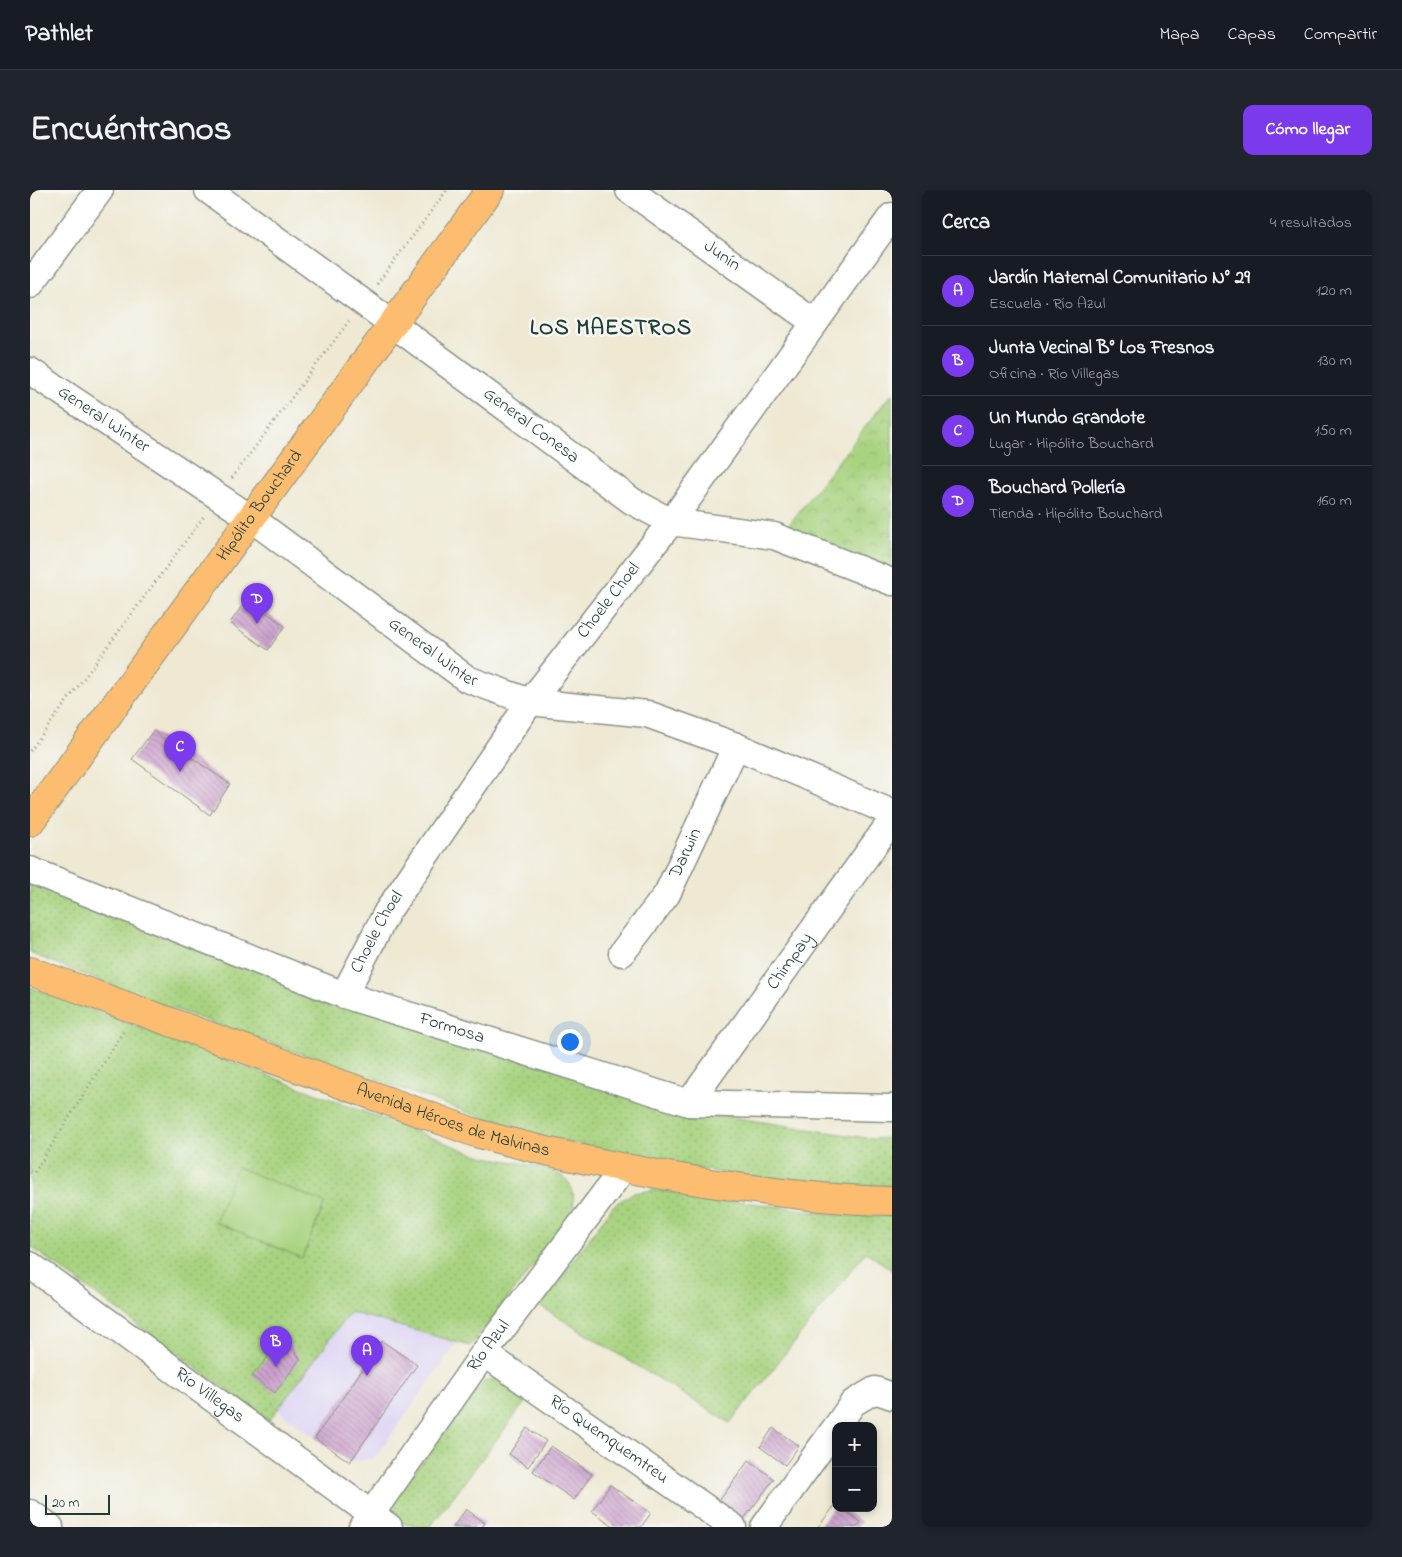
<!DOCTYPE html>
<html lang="es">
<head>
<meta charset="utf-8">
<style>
  :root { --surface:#171b24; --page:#20242c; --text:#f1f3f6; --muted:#9ea1a6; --line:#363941; --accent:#7c3aed }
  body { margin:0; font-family:"Indie Flower",sans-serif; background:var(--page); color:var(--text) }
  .controls { position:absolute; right:15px; bottom:15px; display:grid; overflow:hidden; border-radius:10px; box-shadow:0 2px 8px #0003 }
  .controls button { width:45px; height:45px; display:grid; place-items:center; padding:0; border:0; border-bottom:1px solid var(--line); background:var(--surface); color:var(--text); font:25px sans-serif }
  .scale { position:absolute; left:15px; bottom:12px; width:65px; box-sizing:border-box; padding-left:5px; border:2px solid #1f3d34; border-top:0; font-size:14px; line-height:18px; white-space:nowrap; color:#1f3d34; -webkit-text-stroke:4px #f6f6f2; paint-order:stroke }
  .you { position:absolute; left:539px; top:851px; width:18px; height:18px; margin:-12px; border:4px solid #fff; border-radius:50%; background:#1a73e8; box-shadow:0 0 0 8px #1a73e833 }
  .badge { display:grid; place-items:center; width:32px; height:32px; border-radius:50%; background:var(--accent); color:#fff; font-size:16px; font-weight:700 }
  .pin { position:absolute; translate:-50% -41px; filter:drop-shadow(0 1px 2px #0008) }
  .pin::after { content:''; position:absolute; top:26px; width:18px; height:15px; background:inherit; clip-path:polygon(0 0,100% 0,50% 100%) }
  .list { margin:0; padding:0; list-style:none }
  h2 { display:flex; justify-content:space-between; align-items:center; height:65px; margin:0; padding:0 20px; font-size:21px }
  h2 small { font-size:16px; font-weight:400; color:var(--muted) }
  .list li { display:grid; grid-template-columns:32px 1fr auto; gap:15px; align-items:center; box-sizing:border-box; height:70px; padding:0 20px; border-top:1px solid var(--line) }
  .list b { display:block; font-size:19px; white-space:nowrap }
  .list p { margin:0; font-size:16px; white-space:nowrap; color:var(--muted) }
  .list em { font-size:16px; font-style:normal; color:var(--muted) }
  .map { position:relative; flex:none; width:862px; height:1337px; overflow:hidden; border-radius:10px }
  header { display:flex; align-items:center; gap:30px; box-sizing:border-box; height:70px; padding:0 25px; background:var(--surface); border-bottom:1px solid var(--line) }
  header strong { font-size:24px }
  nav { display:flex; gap:28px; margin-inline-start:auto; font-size:18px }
  .intro { display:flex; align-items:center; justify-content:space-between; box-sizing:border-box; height:120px; padding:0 30px }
  h1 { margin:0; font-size:35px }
  .button { padding:12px 22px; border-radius:10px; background:var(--accent); color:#fff; font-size:18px; font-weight:700 }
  main { display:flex; gap:30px; padding:0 30px }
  aside { flex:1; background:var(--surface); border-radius:10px; box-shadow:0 2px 8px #0003 }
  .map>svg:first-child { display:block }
  .built { fill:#dfd5f5 }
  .grass { fill:url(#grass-dots); stroke:#64885a }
  .park { fill:url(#park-crowns); stroke:#64885a }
  .pitch { fill:#a8d380; stroke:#64885a }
  .building { fill:url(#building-back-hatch) }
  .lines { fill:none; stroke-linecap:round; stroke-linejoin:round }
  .minor-casing { stroke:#879384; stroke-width:29 }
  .major-casing { stroke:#879384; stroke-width:30 }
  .path { stroke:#879384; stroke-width:3; stroke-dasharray:1 4; stroke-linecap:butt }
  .minor { stroke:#fff; stroke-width:26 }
  .major { stroke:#fcbd6f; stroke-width:28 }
  .labels { text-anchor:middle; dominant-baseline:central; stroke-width:5; stroke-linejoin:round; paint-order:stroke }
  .street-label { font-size:18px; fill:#1f3d34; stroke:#f6f6f2 }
  .district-label { font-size:22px; font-weight:bold; letter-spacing:1px; fill:#1f3d34; stroke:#f6f6f2 }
</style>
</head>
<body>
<header>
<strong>Pathlet</strong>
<nav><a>Mapa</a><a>Capas</a><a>Compartir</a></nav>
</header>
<div class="intro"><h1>Encuéntranos</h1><a class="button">Cómo llegar</a></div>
<main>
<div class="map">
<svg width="862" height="1337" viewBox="0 0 862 1337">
  <defs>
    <pattern id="grass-dots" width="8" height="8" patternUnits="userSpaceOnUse" patternTransform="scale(1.25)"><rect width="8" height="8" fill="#a8d380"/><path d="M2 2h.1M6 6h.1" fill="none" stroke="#90b66f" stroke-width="1.8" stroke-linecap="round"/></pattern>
    <pattern id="park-crowns" width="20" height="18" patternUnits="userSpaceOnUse" patternTransform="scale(1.25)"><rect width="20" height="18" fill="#a8d380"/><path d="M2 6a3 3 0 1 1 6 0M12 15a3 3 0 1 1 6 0" fill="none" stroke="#90b66f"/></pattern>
    <pattern id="building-back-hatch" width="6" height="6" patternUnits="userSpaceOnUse" patternTransform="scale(1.25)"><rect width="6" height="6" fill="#cea3cf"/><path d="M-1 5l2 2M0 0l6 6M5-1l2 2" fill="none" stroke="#a786a9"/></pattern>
  </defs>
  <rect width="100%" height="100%" fill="#f6f6f2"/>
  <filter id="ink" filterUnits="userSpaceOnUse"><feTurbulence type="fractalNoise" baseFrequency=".02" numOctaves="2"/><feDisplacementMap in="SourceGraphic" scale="10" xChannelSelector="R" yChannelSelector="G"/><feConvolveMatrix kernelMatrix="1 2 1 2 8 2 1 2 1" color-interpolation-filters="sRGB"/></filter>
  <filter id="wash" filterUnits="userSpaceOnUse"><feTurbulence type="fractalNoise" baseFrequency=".0096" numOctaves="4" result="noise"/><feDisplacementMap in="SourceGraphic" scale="20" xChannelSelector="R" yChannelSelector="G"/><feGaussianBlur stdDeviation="1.12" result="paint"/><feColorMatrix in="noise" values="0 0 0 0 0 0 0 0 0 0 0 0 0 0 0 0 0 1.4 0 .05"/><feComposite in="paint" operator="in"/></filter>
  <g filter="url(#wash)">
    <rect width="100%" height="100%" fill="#efe9d4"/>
    <!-- built -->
    <path class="built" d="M 320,1122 L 427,1153 L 345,1268 L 320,1272 L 247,1220 Z"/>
    <!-- grass -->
    <path class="grass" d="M 0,692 L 662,921 L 843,949 L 862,948 L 862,997 L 794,994 L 712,986 L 632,973 L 494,942 L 118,810 L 0,763 Z
      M 0,797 C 148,851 295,907 442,963 C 467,972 513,972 533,987 C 547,997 544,1014 541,1029 L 440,1156 L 320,1122 L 239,1231 L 0,1056 Z
      M 624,1000 L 819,1026 L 862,1026 L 862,1080 L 836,1062 L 700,1233 L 510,1116 L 584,1015 L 603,1003 Z
      M 464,1189 L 476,1191 L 499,1207 L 400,1337 C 375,1337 362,1334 366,1306 L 454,1192 Z"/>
    <!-- park -->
    <path class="park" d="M 862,203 L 862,385 L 753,342 Z"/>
    <!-- pitch -->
    <path class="pitch" d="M 207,977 L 295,1013 L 272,1068 L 185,1032 Z"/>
    <g id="blocks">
      <!-- building -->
      <path class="building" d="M 217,409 L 255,436 L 238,460 L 200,433 Z
        M 123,541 L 200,594 L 180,625 L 102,569 Z
        M 256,1146 L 270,1169 L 245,1203 L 222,1186 Z
        M 352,1151 L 387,1175 L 320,1272 L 285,1248 Z
        M 497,1238 L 516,1251 L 498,1277 L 479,1264 Z
        M 743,1238 L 769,1256 L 755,1275 L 730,1257 Z
        M 521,1256 L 562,1284 L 544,1310 L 503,1281 Z
        M 719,1270 L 744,1289 L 714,1329 L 689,1311 Z
        M 580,1295 L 621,1323 L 611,1337 L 585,1337 L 562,1321 Z
        M 806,1314 L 806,1318 L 812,1318 L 831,1332 L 827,1337 L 788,1337 Z
        M 436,1319 L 455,1333 L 452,1337 L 423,1337 Z"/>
    </g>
  </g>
  <g filter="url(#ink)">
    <use href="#blocks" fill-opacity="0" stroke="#879384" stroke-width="1"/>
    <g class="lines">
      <defs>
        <g id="minor">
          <path id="s1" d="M 178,0 L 363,134 L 602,311 L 641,332 L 744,346 L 862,392"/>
          <path id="s2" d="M 599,0 L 785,133"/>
          <path d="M 0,95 L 70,0"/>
          <path id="s3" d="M 0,181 L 222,329 L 437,489 L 500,512 L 617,524 L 706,556 L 862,623"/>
          <path id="s4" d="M 0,680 L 314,805 L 659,913 L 862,918"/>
          <path id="s5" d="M 592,763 L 637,704 L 706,556"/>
          <path id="s6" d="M 314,805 L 357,722 L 500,512 L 641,332 L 862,26"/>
          <path id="s7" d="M 659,913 L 862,630"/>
          <path id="s8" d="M 0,1075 L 359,1337"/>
          <path id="s9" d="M 454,1163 L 703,1337"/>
          <path d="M 807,1236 L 823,1213 L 845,1200 L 862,1206"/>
          <path d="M 0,1323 L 20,1337"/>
          <path id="s10" d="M 332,1337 L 454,1163 L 593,979"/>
          <path d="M 734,1337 L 806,1237"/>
        </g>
        <g id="major">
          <path id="s11" d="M 0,632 L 460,0"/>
          <path id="s12" d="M 0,781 L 446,943 C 525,965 599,980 680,993 C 743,1002 799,1010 862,1011"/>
        </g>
      </defs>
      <!-- minor casing -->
      <use href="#minor" class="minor-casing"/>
      <!-- major casing -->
      <use href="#major" class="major-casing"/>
      <!-- path -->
      <path class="path" d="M 347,94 L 417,0
        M 202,288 L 319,131
        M 0,561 L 175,325
        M 0,982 L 4,983 L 95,839"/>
      <!-- minor -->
      <use href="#minor" class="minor"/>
      <!-- major -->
      <use href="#major" class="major"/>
    </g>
  </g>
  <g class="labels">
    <!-- street labels -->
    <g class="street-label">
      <text stroke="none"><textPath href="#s2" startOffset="114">Junín</textPath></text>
      <text stroke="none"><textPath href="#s3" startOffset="88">General Winter</textPath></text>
      <text stroke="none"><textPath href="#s1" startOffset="400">General Conesa</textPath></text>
      <text stroke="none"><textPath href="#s11" startOffset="391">Hipólito Bouchard</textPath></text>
      <text stroke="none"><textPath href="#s6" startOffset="476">Choele Choel</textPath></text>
      <text stroke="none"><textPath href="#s3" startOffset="492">General Winter</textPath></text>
      <text stroke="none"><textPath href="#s5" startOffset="119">Darwin</textPath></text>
      <text stroke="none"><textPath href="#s6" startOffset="71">Choele Choel</textPath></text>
      <text stroke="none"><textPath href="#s7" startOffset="174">Chimpay</textPath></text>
      <text stroke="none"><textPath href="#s4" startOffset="451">Formosa</textPath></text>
      <text stroke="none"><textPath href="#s12" startOffset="449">Avenida Héroes de Malvinas</textPath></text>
      <text stroke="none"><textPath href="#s10" startOffset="221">Río Azul</textPath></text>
      <text stroke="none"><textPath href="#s8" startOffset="222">Río Villegas</textPath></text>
      <text stroke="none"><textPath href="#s9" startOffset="152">Río Quemquemtreu</textPath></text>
    </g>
    <!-- district labels -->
    <g class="district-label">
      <text x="581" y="139">LOS MAESTROS</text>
    </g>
  </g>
</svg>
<div class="controls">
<button>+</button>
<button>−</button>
</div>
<div class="scale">20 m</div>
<div class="you"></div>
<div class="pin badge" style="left:337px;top:1186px">A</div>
<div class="pin badge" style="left:246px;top:1177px">B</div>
<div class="pin badge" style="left:150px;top:582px">C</div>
<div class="pin badge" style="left:227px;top:434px">D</div>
</div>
<aside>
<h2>Cerca<small>4 resultados</small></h2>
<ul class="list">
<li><span class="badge">A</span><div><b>Jardín Maternal Comunitario N° 29</b><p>Escuela · Río Azul</p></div><em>120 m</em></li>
<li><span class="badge">B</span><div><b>Junta Vecinal B° Los Fresnos</b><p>Oficina · Río Villegas</p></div><em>130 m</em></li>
<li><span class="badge">C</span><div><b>Un Mundo Grandote</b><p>Lugar · Hipólito Bouchard</p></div><em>150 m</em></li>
<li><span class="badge">D</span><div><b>Bouchard Pollería</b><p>Tienda · Hipólito Bouchard</p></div><em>160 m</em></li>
</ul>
</aside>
</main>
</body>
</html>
